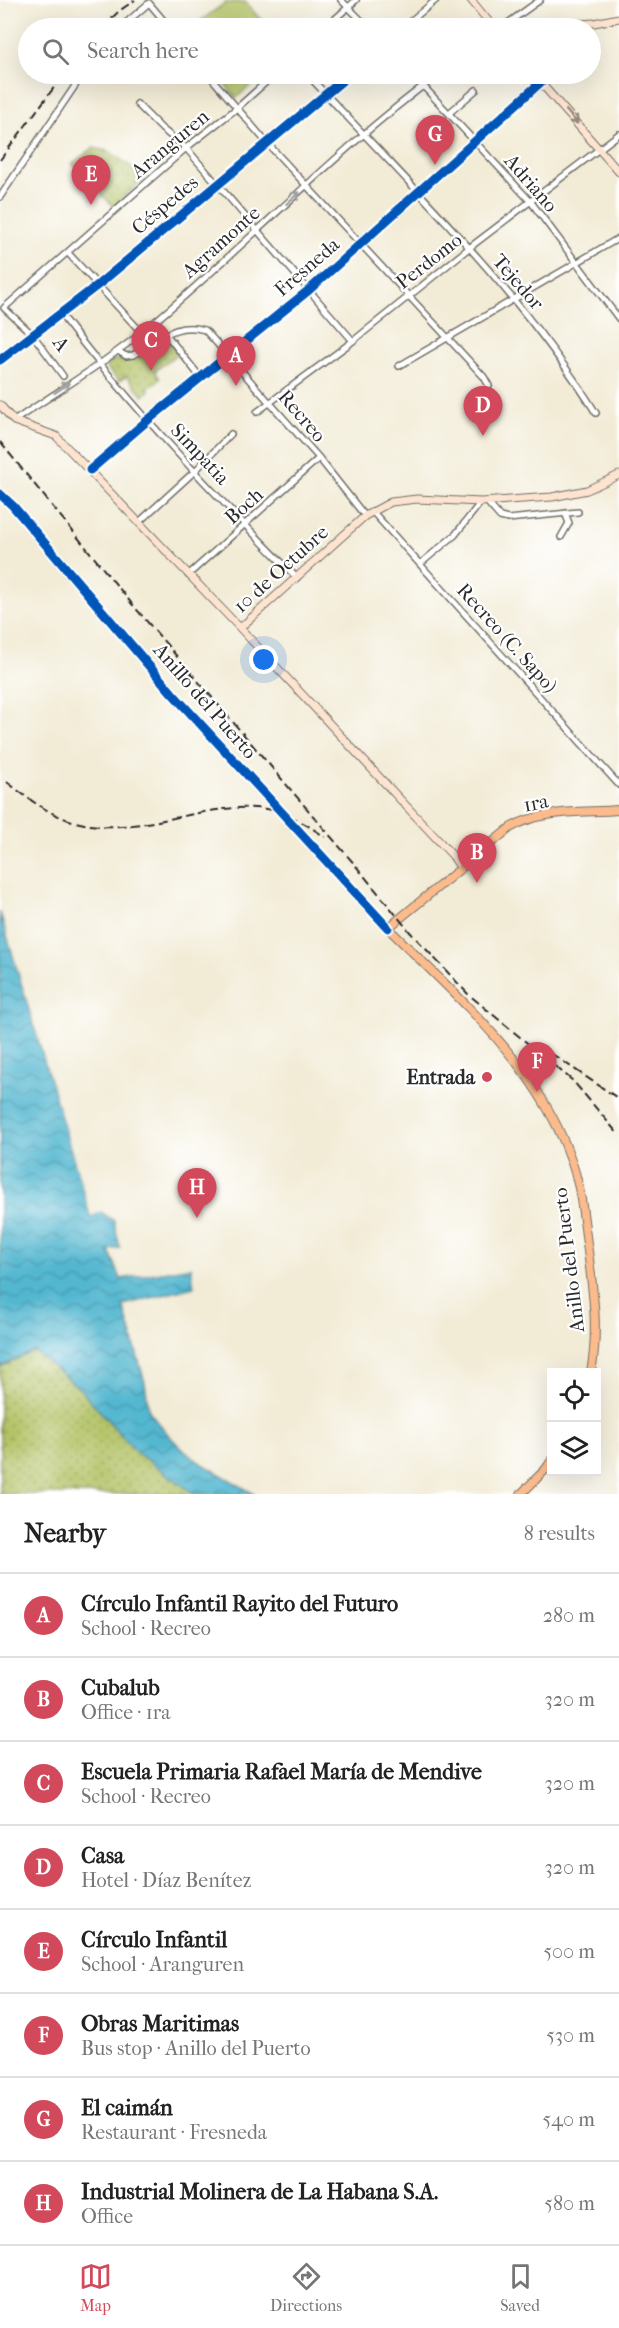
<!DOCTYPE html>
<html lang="en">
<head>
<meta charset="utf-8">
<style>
  :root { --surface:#fff; --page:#f2f2f2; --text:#222; --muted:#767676; --line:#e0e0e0; --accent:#d1495b }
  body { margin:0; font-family:"IM FELL French Canon",serif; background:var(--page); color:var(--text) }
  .controls { position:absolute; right:18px; bottom:18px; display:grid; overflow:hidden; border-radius:0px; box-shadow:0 6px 24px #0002 }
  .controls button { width:54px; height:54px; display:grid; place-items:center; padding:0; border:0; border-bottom:2px solid var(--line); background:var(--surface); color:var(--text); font:30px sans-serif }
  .you { position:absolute; left:264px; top:660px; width:21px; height:21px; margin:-15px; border:4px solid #fff; border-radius:50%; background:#1a73e8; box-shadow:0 0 0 9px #1a73e833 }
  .badge { display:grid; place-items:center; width:39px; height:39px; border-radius:50%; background:var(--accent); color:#fff; font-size:20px; font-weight:700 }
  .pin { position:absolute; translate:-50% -50px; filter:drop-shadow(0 2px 3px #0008) }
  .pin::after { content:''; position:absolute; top:32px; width:21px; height:18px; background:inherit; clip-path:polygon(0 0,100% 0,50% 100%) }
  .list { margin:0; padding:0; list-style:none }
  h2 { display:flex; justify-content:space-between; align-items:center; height:78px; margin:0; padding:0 24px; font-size:26px }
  h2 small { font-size:20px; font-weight:400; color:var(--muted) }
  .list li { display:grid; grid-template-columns:39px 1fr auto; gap:18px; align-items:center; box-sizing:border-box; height:84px; padding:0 24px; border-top:2px solid var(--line) }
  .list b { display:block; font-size:22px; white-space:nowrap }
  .list p { margin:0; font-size:20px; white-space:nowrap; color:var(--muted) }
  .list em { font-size:20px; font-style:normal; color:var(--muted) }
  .icon { flex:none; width:33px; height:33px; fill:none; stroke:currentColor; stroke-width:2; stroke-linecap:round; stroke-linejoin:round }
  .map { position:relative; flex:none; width:619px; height:1494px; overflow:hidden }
  .search { position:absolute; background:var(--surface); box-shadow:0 6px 24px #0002; left:18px; right:18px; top:18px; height:66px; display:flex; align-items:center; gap:15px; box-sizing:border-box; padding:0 21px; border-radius:33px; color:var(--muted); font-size:22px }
  .sheet { height:750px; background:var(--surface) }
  nav { display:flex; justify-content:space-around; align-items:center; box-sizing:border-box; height:84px; border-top:2px solid var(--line); background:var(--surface); font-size:16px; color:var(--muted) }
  nav a { display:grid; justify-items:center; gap:3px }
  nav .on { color:var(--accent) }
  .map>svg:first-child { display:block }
  .green { fill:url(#green-dots); stroke:#6f7748; stroke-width:1.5 }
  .pitch { fill:#b3c366; stroke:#6f7748; stroke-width:1.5 }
  .water { fill:url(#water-waves); stroke:#3e717e; stroke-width:1.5 }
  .pier { fill:#f2ebd5 }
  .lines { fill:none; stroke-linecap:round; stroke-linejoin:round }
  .street-casing { stroke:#716e66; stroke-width:8 }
  .secondary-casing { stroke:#716e66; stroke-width:9 }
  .primary-casing { stroke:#716e66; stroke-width:10 }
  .street { stroke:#fff; stroke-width:5 }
  .secondary { stroke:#fde4d1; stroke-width:7 }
  .primary { stroke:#fbbb8d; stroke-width:8 }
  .rail { stroke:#2b2b2b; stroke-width:2; stroke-dasharray:9 4.5; stroke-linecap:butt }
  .cycleway-casing { stroke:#fff; stroke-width:13 }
  .cycleway { stroke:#0057b8; stroke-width:9 }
  .oneway { stroke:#94887e }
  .oneway2 { stroke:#a0a0a0 }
  .poi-dot { fill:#d1495b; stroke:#fff; stroke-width:2 }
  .labels { text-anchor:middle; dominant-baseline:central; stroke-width:4.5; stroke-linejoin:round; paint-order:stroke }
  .street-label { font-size:20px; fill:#2b2b2b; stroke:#fff }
  .poi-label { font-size:20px; font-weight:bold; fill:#2b2b2b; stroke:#fff; text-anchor:end }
</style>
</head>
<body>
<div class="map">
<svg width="619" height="1494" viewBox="0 0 619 1494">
  <defs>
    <pattern id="green-dots" width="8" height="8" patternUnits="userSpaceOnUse" patternTransform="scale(1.5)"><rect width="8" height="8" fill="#b3c366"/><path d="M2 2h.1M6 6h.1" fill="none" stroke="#929f54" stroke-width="1.8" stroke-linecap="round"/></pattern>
    <pattern id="water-waves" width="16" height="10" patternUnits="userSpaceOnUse" patternTransform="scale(1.5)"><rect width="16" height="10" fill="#52b7d0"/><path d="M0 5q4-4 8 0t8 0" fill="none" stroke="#4495a9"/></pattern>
  </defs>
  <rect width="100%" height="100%" fill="#fff"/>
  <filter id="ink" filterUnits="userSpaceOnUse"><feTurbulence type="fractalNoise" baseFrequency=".0167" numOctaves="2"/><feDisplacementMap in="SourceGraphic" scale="12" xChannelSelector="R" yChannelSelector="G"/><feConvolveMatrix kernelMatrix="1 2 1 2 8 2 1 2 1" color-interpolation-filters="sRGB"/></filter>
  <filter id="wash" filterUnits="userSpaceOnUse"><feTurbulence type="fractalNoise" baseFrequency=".008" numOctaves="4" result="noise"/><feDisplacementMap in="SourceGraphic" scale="24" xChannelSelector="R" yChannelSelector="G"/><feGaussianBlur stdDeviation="1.35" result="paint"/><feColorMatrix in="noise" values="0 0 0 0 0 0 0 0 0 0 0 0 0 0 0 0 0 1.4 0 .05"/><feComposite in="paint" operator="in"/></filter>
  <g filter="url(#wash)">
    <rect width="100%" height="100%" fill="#f2ebd5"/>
    <!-- green -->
    <path class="green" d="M 93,148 L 110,152 L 145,177 L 114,207 L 72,164 Z
      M 166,338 L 178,353 L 155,371 L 160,379 L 148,388 L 149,391 L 143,396 L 127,376 L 119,381 L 105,366 L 113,360 C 136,364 149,351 166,338 Z
      M 34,1351 L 80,1389 L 137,1453 L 195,1494 L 0,1494 L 0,1367 Z"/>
    <!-- pitch -->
    <path class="pitch" d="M 245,2 L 268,28 L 191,28 L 225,3 Z
      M 217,74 L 264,74 L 236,98 Z"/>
    <!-- water -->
    <path class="water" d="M 0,912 L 91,1216 L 101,1212 L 114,1221 L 120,1248 L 109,1250 L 121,1279 L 191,1267 L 194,1287 L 123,1305 L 145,1383 L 149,1411 L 170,1437 L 196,1460 L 254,1494 L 195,1494 L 137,1453 L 80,1389 L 34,1351 L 0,1367 Z"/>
    <!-- pier -->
    <path class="pier" d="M 0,909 L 3,911 L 7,922 L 93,1212 L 100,1210 L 101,1212 L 91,1216 Z"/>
  </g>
  <g filter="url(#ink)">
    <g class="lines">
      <defs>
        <path id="street" d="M 341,0 L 369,28
          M 120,28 L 149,3 L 170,28
          M 325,28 L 356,0
          M 402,28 L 436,0
          M 501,28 L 540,0
          M 208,74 L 267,143 L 484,377 L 489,386
          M 307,74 C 408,183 517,287 596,413
          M 412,74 L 531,202 L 619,319
          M 137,104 L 162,129 L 186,148 L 353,341
          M 449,113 L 476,90
          M 0,197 L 83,74
          M 68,253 L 142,333
          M 64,319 C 135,411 215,495 297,578
          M 166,334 L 201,378
          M 118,351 L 126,356 L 133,355 C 160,341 172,321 205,330 L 319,458 L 365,516
          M 0,360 L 99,284 L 350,74
          M 399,366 L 619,238
          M 63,376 L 33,335 L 4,308 L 186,148 L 237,108 L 275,74
          M 257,412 L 353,341 L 469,248 L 619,134
          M 14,421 C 56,392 101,366 141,333 C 243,250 333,152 439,74
          M 90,470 L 148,420 L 309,290 L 541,82
          M 487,502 L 500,517 L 508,519 L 578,512
          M 372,511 L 619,785
          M 139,522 L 195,471 L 231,434
          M 561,537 L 569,523 L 565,513
          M 420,564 L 455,535 L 481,502
          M 188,575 L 319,458"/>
        <path id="secondary" d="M 471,0 L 494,28
          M 530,28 L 594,23 L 619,18
          M 533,74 L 619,172
          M 0,405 L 14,421 L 56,436 L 240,628 L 452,855 L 461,868
          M 0,494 L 13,506 L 172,693 L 388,928
          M 240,628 L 365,516 L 391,502 L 417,499 L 481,502 L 552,497 L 587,490 L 619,475"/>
        <path id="primary" d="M 591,1372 C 599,1331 593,1292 588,1251 C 585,1230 583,1208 579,1188 C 555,1079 463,1003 388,928 L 510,828 C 541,809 584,813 619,810
          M 521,1494 L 546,1469 L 552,1460"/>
      </defs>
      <!-- street casing -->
      <use href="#street" class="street-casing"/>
      <!-- secondary casing -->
      <use href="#secondary" class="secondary-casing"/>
      <!-- primary casing -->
      <use href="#primary" class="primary-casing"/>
      <!-- street -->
      <use href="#street" class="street"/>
      <!-- secondary -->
      <use href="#secondary" class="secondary"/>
      <!-- primary -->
      <use href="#primary" class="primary"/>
      <!-- rail -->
      <path class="rail" d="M 102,28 L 119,11 L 135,0
        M 0,160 L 64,74
        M 0,442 L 132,604 L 356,866 L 410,932 L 468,994 L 573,1081 L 619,1135
        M 7,782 C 26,797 45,812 69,820 C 138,843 208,795 277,811 C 290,814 314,829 325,837
        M 552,1054 L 619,1099"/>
      <defs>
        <path id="cycleway" d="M 0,360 L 99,284 L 350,74
          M 90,470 L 148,420 L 309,290 L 541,82
          M 0,494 L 13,506 L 172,693 L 388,928"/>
      </defs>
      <!-- cycleway casing -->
      <use href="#cycleway" class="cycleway-casing"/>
      <!-- cycleway -->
      <use href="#cycleway" class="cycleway"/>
    </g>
    <!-- one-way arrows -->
    <defs><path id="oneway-shaft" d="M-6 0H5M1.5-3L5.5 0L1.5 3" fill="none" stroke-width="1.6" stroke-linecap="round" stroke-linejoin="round" transform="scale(1.5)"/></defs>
    <use class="oneway" href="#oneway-shaft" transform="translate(572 117) rotate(49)"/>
    <g class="oneway2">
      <use href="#oneway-shaft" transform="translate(293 198) rotate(-42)"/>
      <use href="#oneway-shaft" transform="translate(62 388) rotate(-34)"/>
    </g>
  </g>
  <!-- markers -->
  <circle class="poi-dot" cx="487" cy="1077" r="6"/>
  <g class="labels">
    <!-- street labels -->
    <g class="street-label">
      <text transform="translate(170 144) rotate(-40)">Aranguren</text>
      <text transform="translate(531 183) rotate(49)">Adriano</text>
      <text transform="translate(165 205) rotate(-40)">Céspedes</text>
      <text transform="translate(221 242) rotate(-42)">Agramonte</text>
      <text transform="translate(429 261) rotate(-38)">Perdomo</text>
      <text transform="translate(307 267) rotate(-41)">Fresneda</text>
      <text transform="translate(518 282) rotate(49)">Tejedor</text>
      <text transform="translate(61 344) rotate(54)">A</text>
      <text transform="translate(302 416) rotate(49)">Recreo</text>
      <text transform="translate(200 454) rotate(47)">Simpatia</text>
      <text transform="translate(244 506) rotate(-42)">Boch</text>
      <text transform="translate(281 569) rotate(-42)">10 de Octubre</text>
      <text transform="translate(507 638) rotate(48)">Recreo (C. Sapo)</text>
      <text transform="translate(205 701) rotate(49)">Anillo del Puerto</text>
      <text transform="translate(536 803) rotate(-11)">1ra</text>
      <text transform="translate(569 1260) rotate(-97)">Anillo del Puerto</text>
    </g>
    <!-- poi labels -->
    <g class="poi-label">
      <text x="475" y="1077">Entrada</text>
    </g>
  </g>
</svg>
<div class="controls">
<button><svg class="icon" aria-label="locate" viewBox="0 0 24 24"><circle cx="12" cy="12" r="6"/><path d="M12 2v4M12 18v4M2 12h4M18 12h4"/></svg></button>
<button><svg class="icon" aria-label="layers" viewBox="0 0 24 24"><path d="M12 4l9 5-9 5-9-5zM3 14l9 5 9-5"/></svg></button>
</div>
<div class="you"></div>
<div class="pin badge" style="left:236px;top:386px">A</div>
<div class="pin badge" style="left:477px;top:883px">B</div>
<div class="pin badge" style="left:151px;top:371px">C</div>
<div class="pin badge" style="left:483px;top:436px">D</div>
<div class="pin badge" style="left:91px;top:205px">E</div>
<div class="pin badge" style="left:537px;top:1092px">F</div>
<div class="pin badge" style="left:435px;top:165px">G</div>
<div class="pin badge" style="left:197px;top:1218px">H</div>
<div class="search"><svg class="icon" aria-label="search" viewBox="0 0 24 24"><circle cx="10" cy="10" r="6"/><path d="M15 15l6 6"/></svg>Search here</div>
</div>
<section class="sheet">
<h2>Nearby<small>8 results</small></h2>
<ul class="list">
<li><span class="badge">A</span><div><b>Círculo Infantil Rayito del Futuro</b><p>School · Recreo</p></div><em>280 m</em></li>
<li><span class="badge">B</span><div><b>Cubalub</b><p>Office · 1ra</p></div><em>320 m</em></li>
<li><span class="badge">C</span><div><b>Escuela Primaria Rafael María de Mendive</b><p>School · Recreo</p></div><em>320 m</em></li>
<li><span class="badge">D</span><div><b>Casa</b><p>Hotel · Díaz Benítez</p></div><em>320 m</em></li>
<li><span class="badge">E</span><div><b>Círculo Infantil</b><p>School · Aranguren</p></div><em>500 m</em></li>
<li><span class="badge">F</span><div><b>Obras Maritimas</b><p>Bus stop · Anillo del Puerto</p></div><em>530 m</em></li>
<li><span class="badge">G</span><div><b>El caimán</b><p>Restaurant · Fresneda</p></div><em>540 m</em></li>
<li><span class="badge">H</span><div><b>Industrial Molinera de La Habana S.A.</b><p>Office</p></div><em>580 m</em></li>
</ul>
</section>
<nav>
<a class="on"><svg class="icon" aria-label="map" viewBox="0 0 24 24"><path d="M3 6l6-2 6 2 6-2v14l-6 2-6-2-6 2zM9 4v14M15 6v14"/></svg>Map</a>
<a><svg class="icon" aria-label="directions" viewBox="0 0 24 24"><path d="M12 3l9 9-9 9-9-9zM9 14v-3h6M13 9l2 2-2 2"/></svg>Directions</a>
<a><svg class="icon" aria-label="saved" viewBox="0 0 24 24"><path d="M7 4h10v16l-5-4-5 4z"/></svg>Saved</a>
</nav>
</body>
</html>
